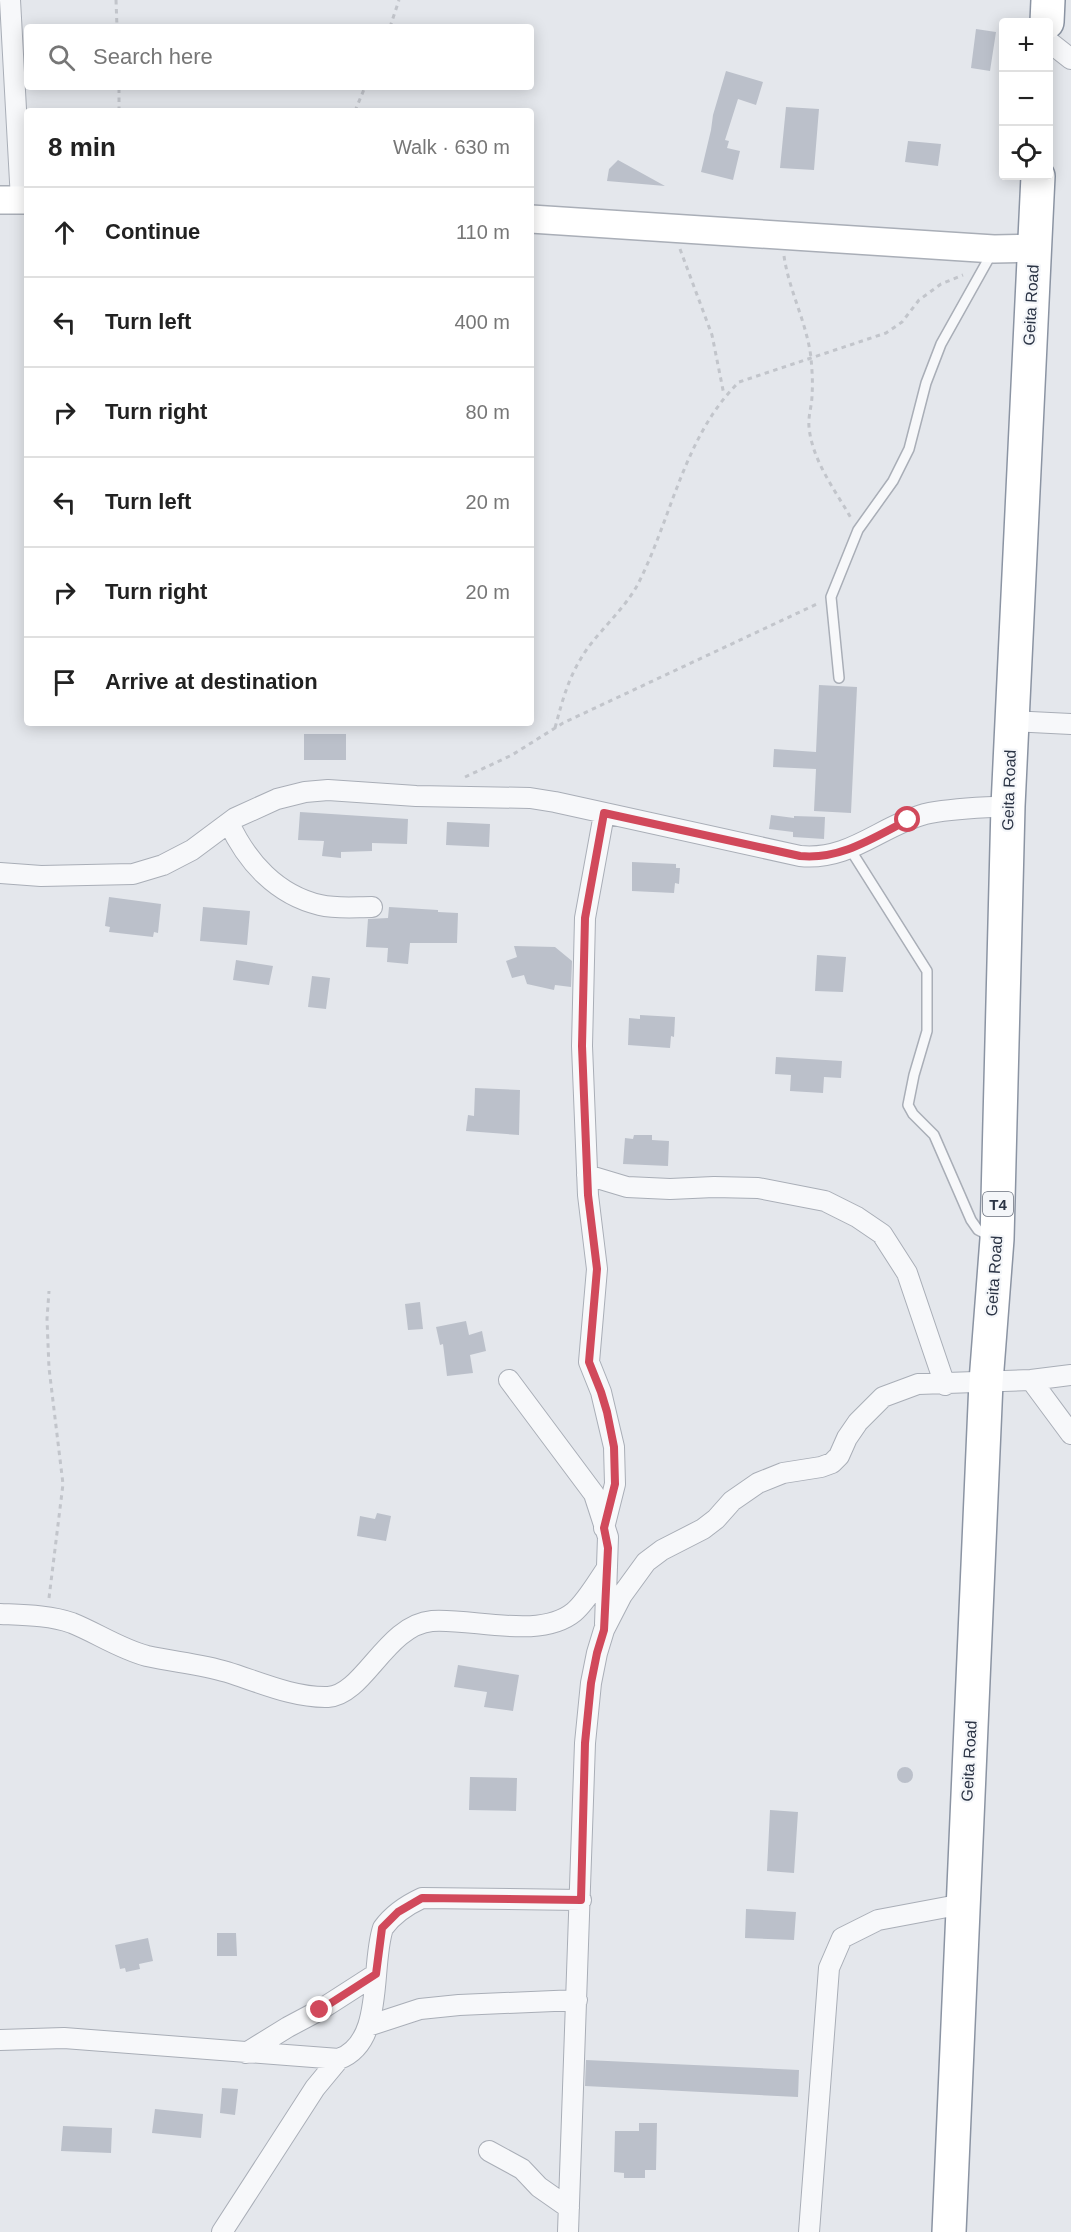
<!DOCTYPE html>
<html lang="en">
<head>
<meta charset="utf-8">
<style>
  :root { --surface:#fff; --page:#f6f6f6; --text:#222; --muted:#767676; --line:#e0e0e0 }
  body { margin:0; font-family:Arial,sans-serif; background:var(--page); color:var(--text) }
  .controls { position:absolute; right:18px; top:18px; display:grid; overflow:hidden; border-radius:6px; box-shadow:0 3px 15px #0003 }
  .controls button { width:54px; height:54px; display:grid; place-items:center; padding:0; border:0; border-bottom:2px solid var(--line); background:var(--surface); color:var(--text); font:30px sans-serif }
  .stop { position:absolute; width:18px; height:18px; margin:-14px; border:4px solid #d1495b; border-radius:50%; background:#fff }
  .stop.end { background:#d1495b; border-color:#fff; box-shadow:0 2px 6px #0008 }
  .list { margin:0; padding:0; list-style:none }
  h2 { display:flex; justify-content:space-between; align-items:center; height:78px; margin:0; padding:0 24px; font-size:26px }
  h2 small { font-size:20px; font-weight:400; color:var(--muted) }
  .list li { display:grid; grid-template-columns:39px 1fr auto; gap:18px; align-items:center; box-sizing:border-box; height:90px; padding:0 24px; border-top:2px solid var(--line) }
  .list b { display:block; font-size:22px; white-space:nowrap }
  .list em { font-size:20px; font-style:normal; color:var(--muted) }
  .icon { flex:none; width:33px; height:33px; fill:none; stroke:currentColor; stroke-width:2; stroke-linecap:round; stroke-linejoin:round }
  .map { position:relative; flex:none; width:1071px; height:2232px; overflow:hidden }
  .search { position:absolute; background:var(--surface); box-shadow:0 3px 15px #0003; left:24px; top:24px; width:510px; height:66px; display:flex; align-items:center; gap:15px; box-sizing:border-box; padding:0 21px; border-radius:6px; color:var(--muted); font-size:22px }
  .panel { position:absolute; background:var(--surface); box-shadow:0 3px 15px #0003; left:24px; top:108px; width:510px; height:618px; border-radius:6px }
  .map>svg:first-child { display:block }
  .building { fill:#bbc0ca }
  .lines { fill:none; stroke-linecap:round; stroke-linejoin:round }
  .lane-casing { stroke:#a9aeb7; stroke-width:12 }
  .street-casing { stroke:#a9aeb7; stroke-width:22 }
  .secondary-casing { stroke:#a9aeb7; stroke-width:30 }
  .highway-casing { stroke:#8b94a3; stroke-width:36 }
  .path { stroke:#c2c5cb; stroke-width:3; stroke-dasharray:4.5 4.5; stroke-linecap:butt }
  .lane { stroke:#f7f8fa; stroke-width:9 }
  .street { stroke:#f7f8fa; stroke-width:20 }
  .secondary { stroke:#fff; stroke-width:27 }
  .highway { stroke:#fff; stroke-width:33 }
  .route { stroke:#d1495b; stroke-width:8 }
  .labels { text-anchor:middle; dominant-baseline:central; stroke-width:4.5; stroke-linejoin:round; paint-order:stroke }
  .shield { fill:#f4f6f9; stroke:#676e7b; stroke-width:1.5 }
  .shield-label { font-size:15px; font-weight:bold; fill:#2b3445 }
  .street-label { font-size:16px; fill:#2b3445; stroke:#f4f6f9 }
</style>
</head>
<body>
<div class="map">
<svg width="1071" height="2232" viewBox="0 0 1071 2232">
  <rect width="100%" height="100%" fill="#e4e7ec"/>
  <!-- building -->
  <path class="building" d="M 976,29 L 996,32 L 990,71 L 971,68 Z
    M 726,71 L 763,82 L 756,105 L 738,99 L 725,140 L 729,141 L 727,148 L 740,151 L 733,180 L 701,172 L 711,130 L 713,115 Z
    M 786,107 L 819,109 L 814,170 L 780,168 Z
    M 908,141 L 941,144 L 938,166 L 905,162 Z
    M 618,160 L 665,186 L 607,181 L 609,169 Z
    M 819,685 L 857,687 L 851,813 L 814,811 L 816,769 L 773,767 L 774,749 L 816,752 Z
    M 304,734 L 346,734 L 346,760 L 304,760 Z
    M 300,812 L 408,819 L 407,844 L 372,843 L 372,851 L 341,852 L 341,858 L 322,856 L 324,841 L 298,840 Z
    M 771,815 L 794,818 L 794,816 L 825,817 L 824,839 L 793,837 L 793,832 L 769,829 Z
    M 447,822 L 490,824 L 489,847 L 446,845 Z
    M 632,862 L 676,864 L 676,868 L 680,868 L 679,884 L 675,883 L 674,893 L 632,891 Z
    M 109,897 L 161,904 L 158,933 L 154,932 L 153,937 L 109,932 L 110,927 L 105,926 Z
    M 203,907 L 250,911 L 247,945 L 200,941 Z
    M 389,907 L 438,910 L 438,912 L 458,913 L 457,943 L 410,943 L 408,964 L 387,962 L 388,948 L 366,947 L 368,919 L 388,918 Z
    M 514,946 L 555,947 L 572,961 L 571,987 L 555,985 L 554,990 L 527,984 L 524,975 L 512,978 L 506,961 L 517,957 Z
    M 817,955 L 846,957 L 843,992 L 815,991 Z
    M 236,960 L 273,966 L 269,985 L 233,980 Z
    M 312,976 L 330,978 L 326,1009 L 308,1007 Z
    M 640,1015 L 675,1017 L 674,1037 L 671,1036 L 670,1048 L 628,1045 L 629,1018 L 640,1019 Z
    M 776,1057 L 842,1061 L 841,1078 L 824,1077 L 823,1093 L 790,1091 L 791,1075 L 775,1074 Z
    M 475,1088 L 520,1090 L 519,1135 L 466,1131 L 468,1115 L 474,1116 Z
    M 634,1135 L 652,1135 L 652,1140 L 669,1141 L 668,1166 L 623,1164 L 625,1138 L 633,1139 Z
    M 420,1302 L 423,1329 L 408,1330 L 405,1304 Z
    M 466,1321 L 469,1335 L 482,1331 L 486,1351 L 470,1355 L 473,1373 L 447,1376 L 443,1344 L 440,1345 L 436,1327 Z
    M 377,1513 L 391,1516 L 386,1541 L 357,1536 L 360,1516 L 375,1519 Z
    M 458,1665 L 519,1675 L 513,1711 L 484,1707 L 487,1692 L 454,1687 Z
    M897 1775a8 8 0 1 1 16 0a8 8 0 1 1-16 0Z
    M 470,1777 L 517,1778 L 516,1811 L 469,1810 Z
    M 770,1810 L 798,1812 L 794,1873 L 767,1871 Z
    M 746,1909 L 796,1912 L 794,1940 L 745,1938 Z
    M 217,1933 L 236,1933 L 237,1956 L 217,1956 Z
    M 148,1938 L 153,1961 L 139,1964 L 140,1969 L 126,1972 L 125,1968 L 120,1969 L 115,1945 Z
    M 586,2060 L 799,2070 L 798,2097 L 585,2086 Z
    M 222,2088 L 238,2089 L 235,2115 L 220,2113 Z
    M 155,2109 L 203,2114 L 201,2138 L 152,2133 Z
    M 639,2123 L 657,2123 L 656,2170 L 645,2170 L 645,2178 L 624,2178 L 624,2173 L 614,2172 L 615,2131 L 639,2131 Z
    M 63,2126 L 112,2128 L 111,2153 L 61,2151 Z"/>
  <g class="lines">
    <defs>
      <path id="lane" d="M 839,678 L 831,597 L 858,530 L 893,481 L 909,449 L 926,383 L 941,344 L 993,251
        M 850,849 L 927,971 L 927,1031 L 914,1075 L 908,1105 L 913,1114 L 934,1135 L 971,1220 L 978,1230 L 992,1237"/>
      <path id="street" d="M 10,0 L 21,200
        M 1048,41 L 1071,59
        M 1012,721 L 1071,724
        M 604,814 L 585,918 L 582,1046 L 588,1195 L 597,1269 L 589,1362 L 601,1392 L 614,1447 L 615,1484 L 604,1528
        M 229,823 C 247,862 277,895 320,905 C 337,909 355,907 372,907
        M 0,873 L 41,876 L 133,874 L 163,865 L 192,850 L 235,818 L 277,799 L 305,792 L 328,790 L 416,796 L 530,798 L 555,802 L 800,856 C 850,861 880,826 925,814 C 951,808 981,808 1008,806
        M 587,1175 L 627,1187 L 670,1189 L 714,1187 L 758,1188 L 825,1201 L 857,1217 L 882,1234 L 907,1273 L 945,1385
        M 509,1380 L 594,1494 L 608,1537 L 605,1624
        M 1031,1380 L 1071,1434
        M 0,1614 C 23,1615 50,1615 72,1623 C 97,1633 120,1649 147,1656 C 174,1662 200,1664 227,1672 C 259,1682 294,1698 328,1697 C 364,1695 386,1625 432,1621 C 473,1618 540,1640 574,1612 C 586,1602 598,1581 607,1568
        M 368,2026 L 420,2009 L 459,2005 L 577,2000
        M 0,2040 L 64,2038 L 339,2059 C 385,2042 370,1967 383,1928 C 393,1914 407,1905 422,1898 L 581,1900
        M 246,2053 L 288,2027 L 320,2010 L 376,1974
        M 489,2151 L 522,2169 L 539,2187 L 569,2208
        M 222,2232 L 315,2088 L 339,2059
        M 568,2232 L 585,1743 L 591,1683 L 597,1653 L 604,1630 L 622,1595 L 646,1562 L 662,1550 L 703,1529 L 716,1519 L 732,1501 L 758,1483 L 783,1473 L 821,1467 L 832,1463 L 839,1456 L 847,1438 L 858,1422 L 883,1397 L 918,1384 L 1031,1380 L 1071,1375
        M 809,2232 L 829,1968 L 842,1938 L 878,1920 L 963,1904"/>
      <path id="secondary" d="M 0,200 L 27,200
        M 531,219 L 994,249 L 1034,248"/>
      <path id="highway" d="M 1047,22 L 1048,0
        M 949,2232 L 986,1382 L 997,1239 L 1008,806 L 1038,176"/>
    </defs>
    <!-- lane casing -->
    <use href="#lane" class="lane-casing"/>
    <!-- street casing -->
    <use href="#street" class="street-casing"/>
    <!-- secondary casing -->
    <use href="#secondary" class="secondary-casing"/>
    <!-- highway casing -->
    <use href="#highway" class="highway-casing"/>
    <!-- path -->
    <path class="path" d="M 116,0 L 117,27
      M 390,27 L 399,0
      M 119,111 L 119,87
      M 355,111 L 365,87
      M 680,249 L 712,335 L 724,395
      M 784,256 C 789,291 807,323 811,358 C 812,370 813,383 812,395 C 812,406 808,415 809,427 C 812,460 835,490 851,518
      M 555,728 C 563,698 569,675 587,649 C 603,627 625,608 638,584 C 672,517 684,436 739,382 L 886,333 L 902,322 L 919,300 L 941,284 L 963,275
      M 465,777 L 512,755 L 563,723 L 819,603
      M 49,1598 L 63,1484 L 49,1368 L 47,1319 L 49,1291"/>
    <!-- lane -->
    <use href="#lane" class="lane"/>
    <!-- street -->
    <use href="#street" class="street"/>
    <!-- secondary -->
    <use href="#secondary" class="secondary"/>
    <!-- highway -->
    <use href="#highway" class="highway"/>
  </g>
  <g class="lines">
    <!-- route -->
    <path class="route" d="M 320,2010 L 376,1974 L 382,1928 L 398,1912 L 422,1898 L 581,1900 L 585,1743 L 591,1683 L 597,1653 L 604,1630 L 608,1548 L 604,1528 L 615,1484 L 614,1447 L 607,1412 L 601,1392 L 589,1362 L 597,1269 L 588,1195 L 582,1046 L 585,918 L 604,813 L 800,856 C 840,860 873,838 908,820"/>
  </g>
  <g class="labels">
    <!-- shield labels -->
    <rect class="shield" x="983" y="1192" width="30" height="24" rx="4.5"/>
    <g class="shield-label">
      <text x="998" y="1204">T4</text>
    </g>
    <!-- street labels -->
    <g class="street-label">
      <text transform="translate(1031 305) rotate(-87)">Geita Road</text>
      <text transform="translate(1009 790) rotate(-88)">Geita Road</text>
      <text transform="translate(994 1276) rotate(-86)">Geita Road</text>
      <text transform="translate(969 1761) rotate(-87)">Geita Road</text>
    </g>
  </g>
</svg>
<div class="controls">
<button>+</button>
<button>−</button>
<button><svg class="icon" aria-label="locate" viewBox="0 0 24 24"><circle cx="12" cy="12" r="6"/><path d="M12 2v4M12 18v4M2 12h4M18 12h4"/></svg></button>
</div>
<div class="stop" style="left:908px;top:820px"></div>
<div class="stop end" style="left:320px;top:2010px"></div>
<div class="search"><svg class="icon" aria-label="search" viewBox="0 0 24 24"><circle cx="10" cy="10" r="6"/><path d="M15 15l6 6"/></svg>Search here</div>
<section class="panel">
<h2>8 min<small>Walk · 630 m</small></h2>
<ul class="list">
<li><svg class="icon" aria-label="ahead" viewBox="0 0 24 24"><path d="M12 20V5M6 11l6-6 6 6"/></svg><div><b>Continue</b></div><em>110 m</em></li>
<li><svg class="icon" aria-label="left" viewBox="0 0 24 24"><path d="M17 20v-9H6M10 6l-5 5 5 5"/></svg><div><b>Turn left</b></div><em>400 m</em></li>
<li><svg class="icon" aria-label="right" viewBox="0 0 24 24"><path d="M7 20v-9h11M14 6l5 5-5 5"/></svg><div><b>Turn right</b></div><em>80 m</em></li>
<li><svg class="icon" aria-label="left" viewBox="0 0 24 24"><path d="M17 20v-9H6M10 6l-5 5 5 5"/></svg><div><b>Turn left</b></div><em>20 m</em></li>
<li><svg class="icon" aria-label="right" viewBox="0 0 24 24"><path d="M7 20v-9h11M14 6l5 5-5 5"/></svg><div><b>Turn right</b></div><em>20 m</em></li>
<li><svg class="icon" aria-label="arrive" viewBox="0 0 24 24"><path d="M6 21V4h12l-3 4 3 4H6"/></svg><div><b>Arrive at destination</b></div></li>
</ul>
</section>
</div>
</body>
</html>
